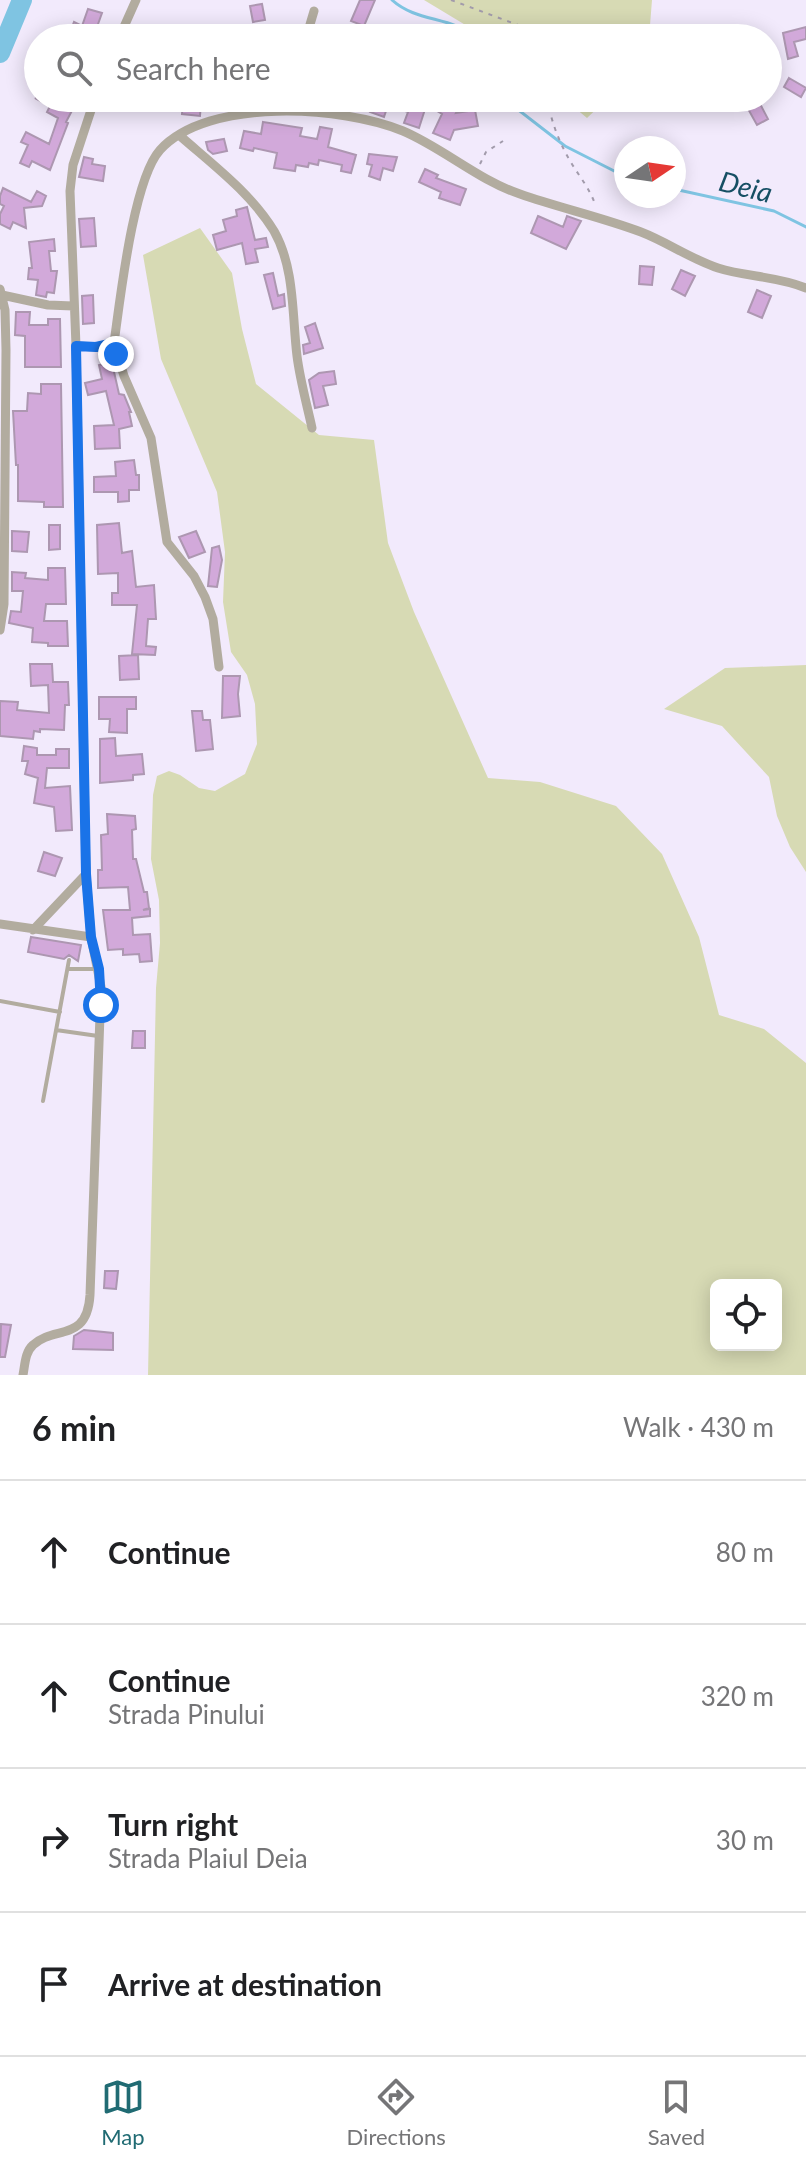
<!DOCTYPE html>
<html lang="en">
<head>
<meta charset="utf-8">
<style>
  :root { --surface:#fff; --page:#f2f2f2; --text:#202124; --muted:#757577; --line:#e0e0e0; --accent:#206b73 }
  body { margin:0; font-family:Lato,sans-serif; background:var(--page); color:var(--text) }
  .controls { position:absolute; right:24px; bottom:24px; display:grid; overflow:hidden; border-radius:12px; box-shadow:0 4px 20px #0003 }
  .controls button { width:72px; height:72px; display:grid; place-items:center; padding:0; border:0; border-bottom:2px solid var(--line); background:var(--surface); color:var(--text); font:40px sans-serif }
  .compass { position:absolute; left:614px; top:136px; width:72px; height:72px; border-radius:50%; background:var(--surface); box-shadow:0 4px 20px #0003; rotate:77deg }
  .stop { position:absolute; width:24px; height:24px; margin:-18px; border:6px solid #1a73e8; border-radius:50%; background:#fff }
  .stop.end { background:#1a73e8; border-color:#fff; box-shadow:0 2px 8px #0008 }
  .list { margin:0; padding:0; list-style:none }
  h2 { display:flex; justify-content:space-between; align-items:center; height:104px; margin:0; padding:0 32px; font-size:34px }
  h2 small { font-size:26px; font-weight:400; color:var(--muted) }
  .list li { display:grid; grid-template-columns:52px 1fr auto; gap:24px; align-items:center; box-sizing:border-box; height:144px; padding:0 32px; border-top:2px solid var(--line) }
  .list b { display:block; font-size:30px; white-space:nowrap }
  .list p { margin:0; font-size:26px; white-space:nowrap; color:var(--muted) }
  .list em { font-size:26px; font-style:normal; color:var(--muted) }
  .icon { flex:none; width:44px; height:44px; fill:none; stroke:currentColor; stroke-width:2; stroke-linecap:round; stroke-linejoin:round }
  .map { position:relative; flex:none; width:806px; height:1375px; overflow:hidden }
  .search { position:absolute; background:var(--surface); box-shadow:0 4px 20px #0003; left:24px; right:24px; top:24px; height:88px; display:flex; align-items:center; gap:20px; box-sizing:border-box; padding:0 28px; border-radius:44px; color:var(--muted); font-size:30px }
  .sheet { height:680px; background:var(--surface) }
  nav { display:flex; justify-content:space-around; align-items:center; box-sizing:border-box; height:112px; border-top:2px solid var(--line); background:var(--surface); font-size:22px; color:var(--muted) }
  nav a { display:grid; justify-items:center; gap:4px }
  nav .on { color:var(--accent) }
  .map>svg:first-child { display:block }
  .green { fill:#d7dab4; fill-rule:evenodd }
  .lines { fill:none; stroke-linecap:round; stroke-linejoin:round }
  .stream { stroke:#7fc4e2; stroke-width:3 }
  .river { stroke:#7fc4e2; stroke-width:20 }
  .building { fill:#d2a9da; stroke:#ad97b1; stroke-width:2 }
  .path { stroke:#a29bab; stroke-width:2; stroke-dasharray:4 6; stroke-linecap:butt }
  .lane { stroke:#b2ac9f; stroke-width:4 }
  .street { stroke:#b2ac9f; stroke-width:9 }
  .route { stroke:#1a73e8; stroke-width:10 }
  .labels { text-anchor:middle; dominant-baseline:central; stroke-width:8; stroke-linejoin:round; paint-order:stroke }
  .water-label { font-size:28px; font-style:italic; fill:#164f64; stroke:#f2eafc }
</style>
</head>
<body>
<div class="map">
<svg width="806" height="1375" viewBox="0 0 806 1375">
  <rect width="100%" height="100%" fill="#f2eafc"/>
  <!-- green -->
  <path class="green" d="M 424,0 L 652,0 L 649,38 L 487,38 Z
    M 563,98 L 608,98 L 587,118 Z
    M 200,228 L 232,273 L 242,329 L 256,384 L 319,435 L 374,440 L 388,543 L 414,612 L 488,778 L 540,782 L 616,806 L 662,854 L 699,937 L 719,1015 L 764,1029 L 806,1063 L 806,1375 L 148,1375 L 156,988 L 160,943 L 159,900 L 151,859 L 153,795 L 157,776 L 169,771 L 180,775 L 199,788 L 215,791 L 245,774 L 257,744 L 255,704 L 247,675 L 231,652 L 223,602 L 225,552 L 217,492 L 161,359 L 143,255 ZM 716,1285 L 776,1285 L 776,1345 L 716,1345 Z
    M 806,665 L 806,872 L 790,847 L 777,816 L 769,777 L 722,726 L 664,709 L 725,668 Z"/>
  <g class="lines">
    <!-- stream -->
    <path class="stream" d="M 392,0 C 417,23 454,16 474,38
      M 503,98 L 565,146 L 626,177
      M 674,189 L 774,211 L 806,227"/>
    <!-- river -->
    <path class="river" d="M 0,53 L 22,0"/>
  </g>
  <!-- building -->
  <path class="building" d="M 360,0 L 375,0 L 364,26 L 351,21 Z
    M 262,4 L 265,20 L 253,22 L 250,6 Z
    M 88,9 L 102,13 L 93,38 L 77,38 L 78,34 L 71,30 L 74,22 L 82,26 Z
    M 806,27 L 806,39 L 794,42 L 798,56 L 788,59 L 783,33 Z
    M 789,78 L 806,88 L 801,97 L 784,87 Z
    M 35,98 L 72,98 L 77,101 L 66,122 L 68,123 L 50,170 L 32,161 L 29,167 L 20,163 L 28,145 L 21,142 L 26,132 L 49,144 L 58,118 L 47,112 L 50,106 Z
    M 372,98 L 409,98 L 426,106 L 419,128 L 404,123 L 408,112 L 388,105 L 384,117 L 370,112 L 374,100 Z
    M 447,98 L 461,103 L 456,113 L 475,110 L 478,126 L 454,130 L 450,140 L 433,133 L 442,114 L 437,111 L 442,102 L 445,103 Z
    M 742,98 L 757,98 L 768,119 L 757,125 Z
    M 183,102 L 201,103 L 200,116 L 182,114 Z
    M 263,122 L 302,128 L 300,136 L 317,139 L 320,127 L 332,129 L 328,147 L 356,155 L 351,173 L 341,171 L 342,165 L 319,160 L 318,165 L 309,163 L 308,167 L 296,165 L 295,171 L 274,168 L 277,153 L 254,148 L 253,151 L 240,148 L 244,131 L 261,134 Z
    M 224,139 L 227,151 L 213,154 L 208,150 L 206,142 Z
    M 369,154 L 397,157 L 393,171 L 383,168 L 380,180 L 369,176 L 372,165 L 367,164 Z
    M 84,157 L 93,159 L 92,164 L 105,166 L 103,181 L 79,177 Z
    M 425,169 L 438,175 L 436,178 L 466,189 L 460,205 L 439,198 L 441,192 L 419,182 Z
    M 3,188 L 31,202 L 37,191 L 46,196 L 42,206 L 24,208 L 26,228 L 13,222 L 10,229 L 0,224 L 0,214 L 4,206 L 0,204 L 0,196 Z
    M 247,207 L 255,240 L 266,238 L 268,247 L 255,249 L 258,262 L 246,264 L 242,243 L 217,250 L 213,235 L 226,231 L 223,220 L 237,216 L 236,210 Z
    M 538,216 L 563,227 L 567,216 L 581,221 L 566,249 L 531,233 Z
    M 94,218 L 96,246 L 81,247 L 79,219 Z
    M 54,239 L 55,251 L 49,251 L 51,271 L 57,271 L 54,293 L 47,292 L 46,297 L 36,295 L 38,280 L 28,279 L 29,268 L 32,268 L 29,242 Z
    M 640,266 L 654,267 L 652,285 L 639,284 Z
    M 681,270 L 695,276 L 685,296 L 672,289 Z
    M 273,273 L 278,296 L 284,294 L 285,306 L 273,309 L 264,275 Z
    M 757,290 L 771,296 L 762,318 L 748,312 Z
    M 93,295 L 94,323 L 83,324 L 82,296 Z
    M 16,312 L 30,312 L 29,325 L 48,325 L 48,319 L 60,319 L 61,367 L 25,367 L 25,336 L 15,335 Z
    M 315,323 L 323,348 L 304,354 L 303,345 L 310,343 L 305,327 Z
    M 112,363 L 119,394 L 124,395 L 131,412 L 129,412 L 132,426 L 119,429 L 120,448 L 95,449 L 94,426 L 114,425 L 106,391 L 88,395 L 85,383 L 102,379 L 99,365 Z
    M 334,371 L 336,384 L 323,386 L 328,405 L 315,408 L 309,380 L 319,373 Z
    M 41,384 L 61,384 L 63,507 L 44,507 L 44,502 L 18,501 L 18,465 L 16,465 L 13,411 L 27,411 L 28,393 L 41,394 Z
    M 134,460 L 136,475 L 139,475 L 139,490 L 129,490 L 129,501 L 118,502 L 118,492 L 94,492 L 94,477 L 116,476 L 115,462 Z
    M 119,523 L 122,553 L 132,551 L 136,587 L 154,585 L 156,619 L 148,619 L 146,646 L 156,647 L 155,655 L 132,654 L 137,605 L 112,605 L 112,593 L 118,593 L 118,573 L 98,574 L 97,525 Z
    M 49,525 L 60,525 L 60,549 L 49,550 Z
    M 12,531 L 29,532 L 27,552 L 12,551 Z
    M 196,531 L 205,552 L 189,558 L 179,537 Z
    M 219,546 L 222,560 L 217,587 L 208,586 L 212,548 Z
    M 48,568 L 65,568 L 66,604 L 46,604 L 44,621 L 67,621 L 68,646 L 48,646 L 48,643 L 32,642 L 33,628 L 9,623 L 11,611 L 21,612 L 23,591 L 12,591 L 12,572 L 26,573 L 25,578 L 48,580 Z
    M 138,655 L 139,679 L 120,680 L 119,656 Z
    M 30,664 L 52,664 L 53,682 L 68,682 L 69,705 L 65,705 L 64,730 L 40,729 L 40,732 L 34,731 L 33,739 L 0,736 L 0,701 L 18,702 L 17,710 L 49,713 L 48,685 L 31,686 Z
    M 223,676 L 240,676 L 238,694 L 240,716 L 222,718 Z
    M 99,697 L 136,697 L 136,709 L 127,709 L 127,733 L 109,732 L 110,719 L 99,719 Z
    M 192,711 L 202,711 L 203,720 L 210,720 L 213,749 L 196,751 Z
    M 115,738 L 116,756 L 142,754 L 144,774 L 133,775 L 133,780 L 100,783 L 100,739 Z
    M 24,746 L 37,748 L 37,755 L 56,755 L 56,749 L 69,749 L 69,768 L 47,768 L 45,788 L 70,786 L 72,830 L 56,831 L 54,807 L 34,803 L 38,778 L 25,774 L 28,761 L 22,761 Z
    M 107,814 L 135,816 L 136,829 L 132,830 L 133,859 L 136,859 L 144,892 L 147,892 L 149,908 L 143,910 L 150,909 L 150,916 L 132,918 L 133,935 L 150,934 L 152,961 L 140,962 L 139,954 L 123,955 L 123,949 L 108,950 L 103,910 L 130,910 L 128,887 L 98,888 L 98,870 L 102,870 L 101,835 L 108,834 Z
    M 44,852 L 62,858 L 55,876 L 38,871 Z
    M 31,937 L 81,945 L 78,961 L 69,955 L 64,959 L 28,952 Z
    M 133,1031 L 145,1031 L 145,1048 L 132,1048 Z
    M 105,1271 L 118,1271 L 116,1289 L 104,1288 Z
    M 1,1324 L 11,1325 L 5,1357 L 0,1357 Z
    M 84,1330 L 113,1333 L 113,1350 L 73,1349 L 74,1336 Z"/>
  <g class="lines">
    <!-- path -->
    <path class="path" d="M 451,0 L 518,25 L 529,38
      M 547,98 C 551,120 558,140 569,159 C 578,175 589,187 595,204
      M 228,107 L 229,98
      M 480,164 L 486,152 L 503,141"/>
    <!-- lane -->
    <path class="lane" d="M 68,969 L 96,969
      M 0,1001 L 60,1012
      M 56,1030 L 98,1036
      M 43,1101 L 69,960"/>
    <!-- street -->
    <path class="street" d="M 119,38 L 136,0
      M 306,38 L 314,11
      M 179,135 C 212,164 251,193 274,231 C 295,268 292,315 297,356 C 300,380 307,405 312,428
      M 0,289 L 5,310 L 6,350 L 4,604 L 0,630
      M 2,295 L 48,305 L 73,306
      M 114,343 L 124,376 L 151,438 L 167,542 L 194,576 L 205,597 L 213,619 L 219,667
      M 76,346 L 96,347 L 114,343 C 120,301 133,180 160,150 C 208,97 343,106 403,131 C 443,148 478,180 520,194 C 560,208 601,217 641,232 C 667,242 691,259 718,268 C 746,277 777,276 806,288
      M 0,924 L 91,937
      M 33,930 L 86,874
      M 23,1375 C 25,1365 25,1352 33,1345 C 54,1325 87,1343 90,1295 L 101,987 L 91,937 L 86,874 L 76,346 L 70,191 L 73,165 L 95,98"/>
  </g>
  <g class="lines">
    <!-- route -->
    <path class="route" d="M 101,1005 L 99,969 L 91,937 L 86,874 L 76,346 L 96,347 L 114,343 L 116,354"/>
  </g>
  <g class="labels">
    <!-- water labels -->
    <g class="water-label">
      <text transform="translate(746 186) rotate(14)">Deia</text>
    </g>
  </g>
</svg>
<div class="controls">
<button><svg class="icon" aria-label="locate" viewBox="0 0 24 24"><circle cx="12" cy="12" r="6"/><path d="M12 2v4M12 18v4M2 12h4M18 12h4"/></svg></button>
</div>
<svg class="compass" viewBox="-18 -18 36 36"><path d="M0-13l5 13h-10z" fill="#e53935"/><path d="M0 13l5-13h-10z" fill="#757577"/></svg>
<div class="stop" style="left:101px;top:1005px"></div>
<div class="stop end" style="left:116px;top:354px"></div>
<div class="search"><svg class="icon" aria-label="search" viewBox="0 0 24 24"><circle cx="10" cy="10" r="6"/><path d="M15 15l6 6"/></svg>Search here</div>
</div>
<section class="sheet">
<h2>6 min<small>Walk · 430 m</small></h2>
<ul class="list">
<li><svg class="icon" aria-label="ahead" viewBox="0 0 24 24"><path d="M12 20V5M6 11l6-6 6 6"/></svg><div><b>Continue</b></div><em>80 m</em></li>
<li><svg class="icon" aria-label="ahead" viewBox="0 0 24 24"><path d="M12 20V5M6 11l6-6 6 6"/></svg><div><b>Continue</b><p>Strada Pinului</p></div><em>320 m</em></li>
<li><svg class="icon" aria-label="right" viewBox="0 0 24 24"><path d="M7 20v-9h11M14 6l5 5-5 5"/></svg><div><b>Turn right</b><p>Strada Plaiul Deia</p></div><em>30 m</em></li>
<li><svg class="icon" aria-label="arrive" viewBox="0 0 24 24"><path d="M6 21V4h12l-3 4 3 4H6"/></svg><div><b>Arrive at destination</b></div></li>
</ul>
</section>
<nav>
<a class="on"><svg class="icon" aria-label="map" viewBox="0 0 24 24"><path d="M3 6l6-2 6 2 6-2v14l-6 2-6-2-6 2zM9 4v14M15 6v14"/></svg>Map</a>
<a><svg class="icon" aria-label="directions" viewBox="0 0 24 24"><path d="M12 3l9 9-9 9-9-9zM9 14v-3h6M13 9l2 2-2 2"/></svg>Directions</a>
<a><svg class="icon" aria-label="saved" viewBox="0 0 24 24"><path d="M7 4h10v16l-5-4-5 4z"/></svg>Saved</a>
</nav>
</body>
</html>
